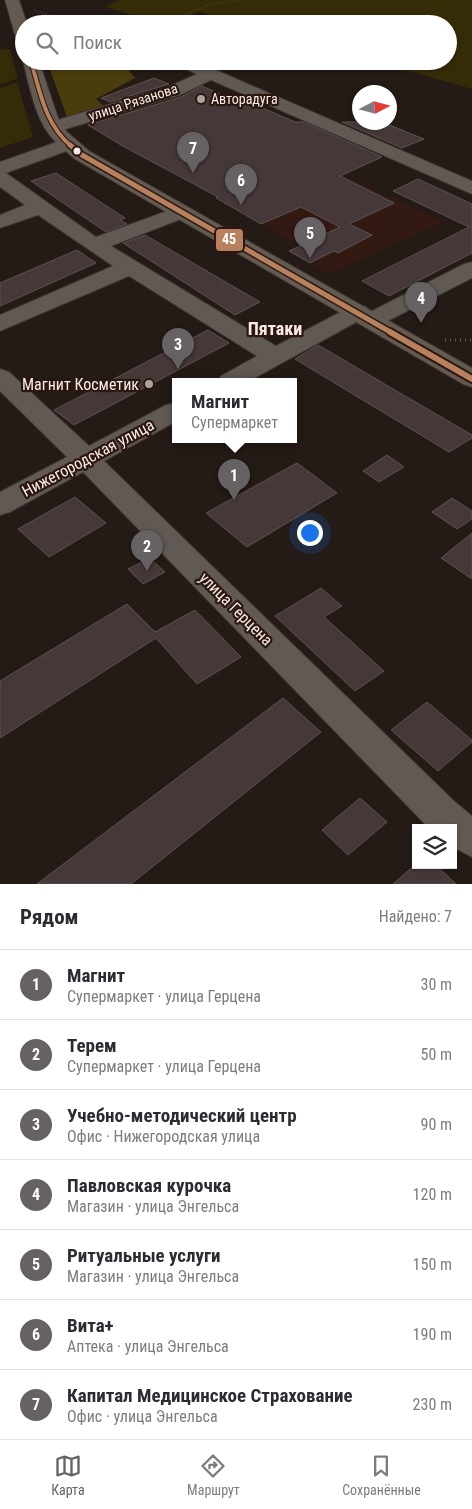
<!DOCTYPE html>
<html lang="ru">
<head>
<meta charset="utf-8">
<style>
  :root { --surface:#fff; --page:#f2f2f3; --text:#2b2b33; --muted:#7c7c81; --line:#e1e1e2; --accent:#666163 }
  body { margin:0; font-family:"Roboto Condensed",sans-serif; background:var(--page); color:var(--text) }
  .controls { position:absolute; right:15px; bottom:15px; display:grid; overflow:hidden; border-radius:0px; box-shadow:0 1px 4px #0004 }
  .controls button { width:45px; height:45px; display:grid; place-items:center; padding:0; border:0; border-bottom:1px solid var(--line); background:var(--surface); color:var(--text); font:25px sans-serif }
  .compass { position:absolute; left:352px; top:85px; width:45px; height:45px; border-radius:50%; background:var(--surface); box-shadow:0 1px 4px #0004; rotate:84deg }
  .you { position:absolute; left:309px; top:532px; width:18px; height:18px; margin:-12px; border:4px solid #fff; border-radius:50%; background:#1a73e8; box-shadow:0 0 0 8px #1a73e833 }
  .badge { display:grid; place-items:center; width:32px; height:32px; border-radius:50%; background:var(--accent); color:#fff; font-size:16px; font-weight:700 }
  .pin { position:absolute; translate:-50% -41px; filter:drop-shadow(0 1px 2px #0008) }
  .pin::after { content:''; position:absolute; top:26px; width:18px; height:15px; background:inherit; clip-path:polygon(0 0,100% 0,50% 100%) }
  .popup { position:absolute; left:172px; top:378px; width:125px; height:65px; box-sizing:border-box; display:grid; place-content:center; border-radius:0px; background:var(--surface); filter:drop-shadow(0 1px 4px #0005); font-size:16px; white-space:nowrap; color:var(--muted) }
  .popup b { font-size:19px; color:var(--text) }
  .popup::after { content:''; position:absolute; left:50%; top:100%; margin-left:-10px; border:10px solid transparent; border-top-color:var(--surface) }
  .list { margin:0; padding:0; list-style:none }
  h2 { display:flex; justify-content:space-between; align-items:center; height:65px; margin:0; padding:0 20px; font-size:21px }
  h2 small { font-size:16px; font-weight:400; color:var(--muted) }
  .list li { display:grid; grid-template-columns:32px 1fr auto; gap:15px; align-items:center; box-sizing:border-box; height:70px; padding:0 20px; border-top:1px solid var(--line) }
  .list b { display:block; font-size:19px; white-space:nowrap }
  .list p { margin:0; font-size:16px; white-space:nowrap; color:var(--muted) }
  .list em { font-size:16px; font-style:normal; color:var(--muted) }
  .icon { flex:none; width:28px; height:28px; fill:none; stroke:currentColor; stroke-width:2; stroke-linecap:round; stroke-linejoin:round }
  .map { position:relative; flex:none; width:472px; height:884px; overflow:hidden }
  .search { position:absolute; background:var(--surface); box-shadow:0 1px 4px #0004; left:15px; right:15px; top:15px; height:55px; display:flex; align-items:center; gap:12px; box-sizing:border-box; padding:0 18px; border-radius:28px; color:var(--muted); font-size:19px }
  .sheet { height:555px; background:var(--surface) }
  nav { display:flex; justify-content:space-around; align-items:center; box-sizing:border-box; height:70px; border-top:1px solid var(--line); background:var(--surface); font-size:14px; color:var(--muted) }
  nav a { display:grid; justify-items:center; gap:2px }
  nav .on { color:var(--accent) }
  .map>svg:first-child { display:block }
  .built { fill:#321a13 }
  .green { fill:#352b06 }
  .forest { fill:#4a3d0c }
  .building { fill:#463838; stroke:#5c5351 }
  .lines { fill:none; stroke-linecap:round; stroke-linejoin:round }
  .minor-casing { stroke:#3d3430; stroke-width:2 }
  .major-casing { stroke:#3d3430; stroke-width:2 }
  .path-far1 { stroke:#5e5652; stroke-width:2; stroke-dasharray:0.5 2.5; stroke-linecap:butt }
  .path { stroke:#5e5652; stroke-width:3; stroke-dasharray:1 4; stroke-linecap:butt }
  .minor { fill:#605954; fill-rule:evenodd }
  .major { fill:#635a52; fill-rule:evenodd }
  .bus-1-far2-casing { stroke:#2a1710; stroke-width:6 }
  .bus-1-far1-casing { stroke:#2a1710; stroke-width:8 }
  .bus-1-casing { stroke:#2a1710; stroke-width:10 }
  .bus-1-far2 { stroke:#b6815c; stroke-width:4 }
  .bus-1-far1 { stroke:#b6815c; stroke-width:5 }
  .bus-1 { stroke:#b6815c; stroke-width:6 }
  .poi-dot { fill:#afa29e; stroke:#2a1710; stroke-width:2 }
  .bus-dot { fill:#faece7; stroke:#2a1710; stroke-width:2 }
  .labels { text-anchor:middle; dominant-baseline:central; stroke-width:4.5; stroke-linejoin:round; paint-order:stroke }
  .far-poi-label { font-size:14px; fill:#faece7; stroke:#2a1710; text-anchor:start }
  .far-street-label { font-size:14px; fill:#faece7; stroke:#2a1710 }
  .poi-label { font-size:16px; fill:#faece7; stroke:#2a1710; text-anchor:end }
  .street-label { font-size:16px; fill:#faece7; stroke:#2a1710 }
  .neighbourhood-label { font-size:18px; font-weight:bold; fill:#faece7; stroke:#2a1710 }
  .line-badge { stroke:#2a1710; stroke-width:2 }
  .badge-label { font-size:14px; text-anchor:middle; font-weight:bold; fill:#fff }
</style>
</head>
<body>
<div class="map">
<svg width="472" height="884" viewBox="0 0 472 884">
  <rect width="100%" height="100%" fill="#241a16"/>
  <!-- built -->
  <path class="built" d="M 349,178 L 444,222 L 330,274 L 312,265 L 328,255 L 304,242 L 298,245 L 261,224 L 276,217 L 267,212 Z"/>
  <!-- green -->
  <path class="green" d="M 119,0 L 472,0 L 472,89 L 374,61 L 448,61 L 448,24 L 242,24 L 199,12 L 163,24 L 105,7 Z
    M 0,49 L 10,50 L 18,78 L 0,85 Z
    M 17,82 L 33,137 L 0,148 L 0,88 Z"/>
  <!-- forest -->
  <path class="forest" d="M 47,61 L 114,61 L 128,69 L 135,78 L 96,99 L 105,107 L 68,120 Z"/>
  <!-- building -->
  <path class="building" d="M 154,78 L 169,84 L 110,102 L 101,98 Z
    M 202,86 L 252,108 L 258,106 L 295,122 L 304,122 L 382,157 L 340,176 L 394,203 L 349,224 L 372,235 L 338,253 L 334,251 L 310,263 L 289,251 L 340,227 L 301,207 L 261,224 L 216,198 L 218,197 L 121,145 L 88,125 L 181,97 Z
    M 342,122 L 382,122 L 424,139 L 402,148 Z
    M 56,173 L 125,218 L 120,220 L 127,224 L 106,232 L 31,181 Z
    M 418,179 L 472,204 L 472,253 L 389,296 L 362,281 L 469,227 L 393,191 Z
    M 145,235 L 260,302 L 235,315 L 123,243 Z
    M 77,250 L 96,263 L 0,306 L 0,283 Z
    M 208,330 L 229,343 L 74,425 L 54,410 Z
    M 318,345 L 472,435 L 472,438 L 449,452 L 295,359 Z
    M 387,455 L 404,467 L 379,482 L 363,471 Z
    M 297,463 L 337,493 L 247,547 L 206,513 Z
    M 75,497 L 106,523 L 49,557 L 18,529 Z
    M 452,498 L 472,511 L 472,519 L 457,529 L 432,512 Z
    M 472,533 L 472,579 L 441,558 Z
    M 150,558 L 165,572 L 143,584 L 128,569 Z
    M 321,588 L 342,606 L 324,617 L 384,671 L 355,691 L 275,616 Z
    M 127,604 L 155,632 L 195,610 L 241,657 L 197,684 L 156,638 L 0,738 L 0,681 Z
    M 283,698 L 321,732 L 131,884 L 37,884 Z
    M 427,702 L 472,740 L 472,742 L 438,771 L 391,730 Z
    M 360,798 L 387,822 L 348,855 L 322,830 Z
    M 415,865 L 436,865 L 456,884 L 393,884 Z"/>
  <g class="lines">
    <defs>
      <path id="minor" d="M 173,61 L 195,61 L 472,181 L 472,194 L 211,80 L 180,95 L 59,131 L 53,133 L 47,131 L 44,127 L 47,123 L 168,87 L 197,74 L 175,64 Z
        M 68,138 L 75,140 L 77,144 L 75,148 L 6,173 L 96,237 L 175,208 L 182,206 L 189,208 L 192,212 L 189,216 L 111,246 L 276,346 L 350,307 L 358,305 L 366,307 L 370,312 L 464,264 L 472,262 L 472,278 L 380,325 L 372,327 L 364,325 L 360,320 L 249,381 L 217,381 L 221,376 L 257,356 L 129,276 L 0,331 L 0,315 L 113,266 L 38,215 L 0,228 L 0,215 L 25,205 L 0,187 L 0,162 Z
        M 0,369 L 9,372 L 89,446 L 166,405 L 175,403 L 175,422 L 104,461 L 454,801 L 472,816 L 472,857 L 453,847 L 453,828 L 430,828 L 426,825 L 83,472 L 10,512 L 0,515 L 0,492 L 67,457 L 0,391 Z"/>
      <path id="major" d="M 5,0 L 19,0 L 27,24 L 24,24 L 24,43 L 18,41 L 16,38 Z
        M 24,60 L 24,61 L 39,61 L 59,121 L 67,132 L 89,151 L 472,368 L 472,387 L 463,384 L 75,159 C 67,152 59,146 52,138 C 34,116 30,87 23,61 Z"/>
    </defs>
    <!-- minor casing -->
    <use href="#minor" class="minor-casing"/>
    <!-- major casing -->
    <use href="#major" class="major-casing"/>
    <!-- path-far1 -->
    <path class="path-far1" d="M 34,10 L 76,24
      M 163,24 L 211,4 L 238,0"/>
    <!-- path -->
    <path class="path" d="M 445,340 L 472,340"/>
    <!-- minor -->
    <use href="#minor" class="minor"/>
    <!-- major -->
    <use href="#major" class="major"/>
    <defs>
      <path id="bus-1-far2" d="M 31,61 C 40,92 45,124 71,146"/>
      <path id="bus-1-far1" d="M 70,145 L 82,155 L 392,333"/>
      <path id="bus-1" d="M 390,332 L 472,379"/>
    </defs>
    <!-- bus-1-far2 casing -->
    <use href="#bus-1-far2" class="bus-1-far2-casing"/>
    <!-- bus-1-far1 casing -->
    <use href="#bus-1-far1" class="bus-1-far1-casing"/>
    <!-- bus-1 casing -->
    <use href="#bus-1" class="bus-1-casing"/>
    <!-- bus-1-far2 -->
    <use href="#bus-1-far2" class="bus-1-far2"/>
    <!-- bus-1-far1 -->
    <use href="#bus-1-far1" class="bus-1-far1"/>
    <!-- bus-1 -->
    <use href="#bus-1" class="bus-1"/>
  </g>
  <!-- markers -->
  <g class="poi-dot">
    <circle cx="201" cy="99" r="5"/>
    <circle cx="149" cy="384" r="5"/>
  </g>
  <circle class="bus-dot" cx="77" cy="151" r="4.5"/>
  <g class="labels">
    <!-- far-poi labels -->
    <g class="far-poi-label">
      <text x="211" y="99">Авторадуга</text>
    </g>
    <!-- far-street labels -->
    <g class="far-street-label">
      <text transform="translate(133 102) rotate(-18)">улица Рязанова</text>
    </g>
    <!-- poi labels -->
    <g class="poi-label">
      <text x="139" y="384">Магнит Косметик</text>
    </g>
    <!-- street labels -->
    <g class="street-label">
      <text transform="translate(88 458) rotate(-28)">Нижегородская улица</text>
      <text transform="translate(236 609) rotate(45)">улица Герцена</text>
    </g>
    <!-- neighbourhood labels -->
    <g class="neighbourhood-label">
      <text x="275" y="328">Пятаки</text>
    </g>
  </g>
  <rect class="line-badge" x="215" y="228" width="29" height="24" rx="5" fill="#b6815c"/>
  <g class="badge-label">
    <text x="229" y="244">45</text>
  </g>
</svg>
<div class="controls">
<button><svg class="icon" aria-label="layers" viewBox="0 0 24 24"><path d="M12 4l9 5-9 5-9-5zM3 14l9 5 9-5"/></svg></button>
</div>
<svg class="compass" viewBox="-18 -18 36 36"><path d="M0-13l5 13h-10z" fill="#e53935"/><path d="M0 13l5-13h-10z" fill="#7c7c81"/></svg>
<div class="you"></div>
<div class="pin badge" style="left:234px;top:500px">1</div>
<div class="popup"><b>Магнит</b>Супермаркет</div>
<div class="pin badge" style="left:147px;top:571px">2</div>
<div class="pin badge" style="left:178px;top:369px">3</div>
<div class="pin badge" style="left:421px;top:323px">4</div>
<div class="pin badge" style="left:310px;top:258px">5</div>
<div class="pin badge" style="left:241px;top:205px">6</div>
<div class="pin badge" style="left:193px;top:173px">7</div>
<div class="search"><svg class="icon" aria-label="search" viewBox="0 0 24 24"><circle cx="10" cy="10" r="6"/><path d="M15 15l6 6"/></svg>Поиск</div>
</div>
<section class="sheet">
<h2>Рядом<small>Найдено: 7</small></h2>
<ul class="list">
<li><span class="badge">1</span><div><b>Магнит</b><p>Супермаркет · улица Герцена</p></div><em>30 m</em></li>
<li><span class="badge">2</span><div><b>Терем</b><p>Супермаркет · улица Герцена</p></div><em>50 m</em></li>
<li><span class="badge">3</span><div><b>Учебно-методический центр</b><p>Офис · Нижегородская улица</p></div><em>90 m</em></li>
<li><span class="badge">4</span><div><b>Павловская курочка</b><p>Магазин · улица Энгельса</p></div><em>120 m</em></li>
<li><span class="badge">5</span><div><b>Ритуальные услуги</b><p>Магазин · улица Энгельса</p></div><em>150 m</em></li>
<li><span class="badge">6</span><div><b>Вита+</b><p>Аптека · улица Энгельса</p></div><em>190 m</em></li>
<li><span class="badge">7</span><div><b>Капитал Медицинское Страхование</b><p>Офис · улица Энгельса</p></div><em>230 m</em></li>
</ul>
</section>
<nav>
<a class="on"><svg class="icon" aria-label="map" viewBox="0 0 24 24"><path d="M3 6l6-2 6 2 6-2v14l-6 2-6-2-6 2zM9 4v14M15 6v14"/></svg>Карта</a>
<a><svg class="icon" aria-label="directions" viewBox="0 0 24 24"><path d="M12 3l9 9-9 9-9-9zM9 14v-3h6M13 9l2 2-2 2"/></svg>Маршрут</a>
<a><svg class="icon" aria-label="saved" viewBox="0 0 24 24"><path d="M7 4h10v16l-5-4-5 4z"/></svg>Сохранённые</a>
</nav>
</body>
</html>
